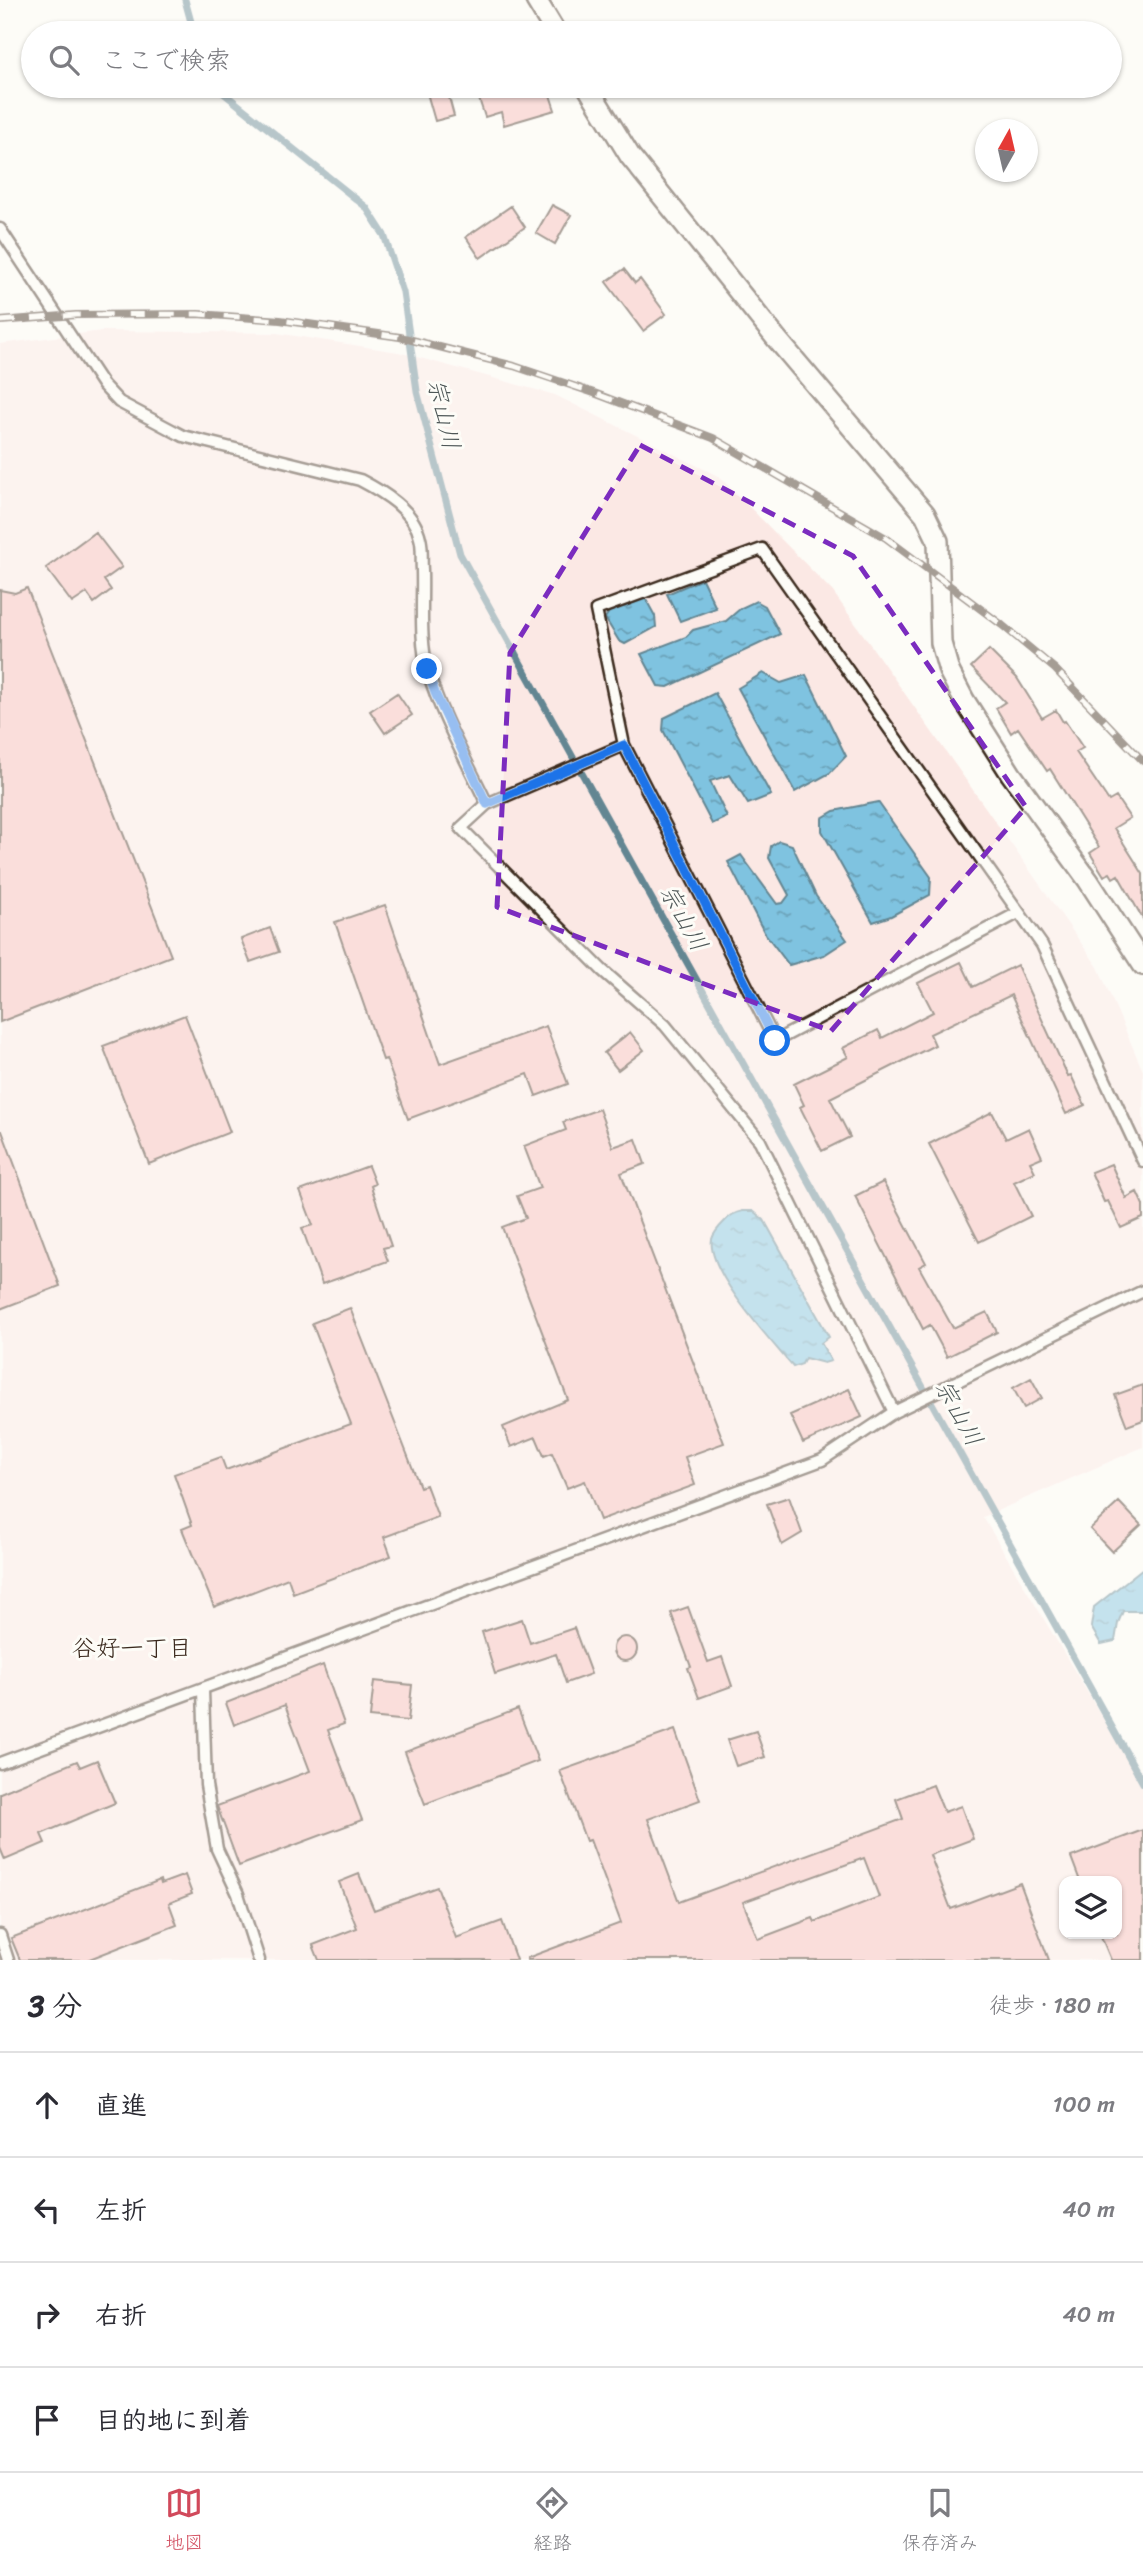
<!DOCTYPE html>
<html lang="ja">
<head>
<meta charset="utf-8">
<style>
  :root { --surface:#fff; --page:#f2f2f3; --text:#2b2b33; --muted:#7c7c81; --line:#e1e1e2; --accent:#d1495b }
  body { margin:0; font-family:Sriracha,"Klee One",sans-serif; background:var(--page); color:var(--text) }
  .controls { position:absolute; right:21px; bottom:21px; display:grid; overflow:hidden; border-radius:14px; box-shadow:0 2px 5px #0004 }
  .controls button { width:63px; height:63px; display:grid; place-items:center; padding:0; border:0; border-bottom:2px solid var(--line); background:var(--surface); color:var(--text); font:35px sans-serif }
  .compass { position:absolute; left:975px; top:119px; width:63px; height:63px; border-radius:50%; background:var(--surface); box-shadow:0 2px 5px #0004; rotate:8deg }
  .stop { position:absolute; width:21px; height:21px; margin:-16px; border:5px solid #1a73e8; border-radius:50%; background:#fff }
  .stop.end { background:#1a73e8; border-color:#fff; box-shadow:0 2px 7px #0008 }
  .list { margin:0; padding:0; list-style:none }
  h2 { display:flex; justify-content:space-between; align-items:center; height:91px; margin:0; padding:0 28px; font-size:30px }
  h2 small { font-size:23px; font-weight:400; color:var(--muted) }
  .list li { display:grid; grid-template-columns:46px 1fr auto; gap:21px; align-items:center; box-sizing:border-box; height:105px; padding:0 28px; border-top:2px solid var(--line) }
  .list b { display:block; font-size:26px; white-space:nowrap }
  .list em { font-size:23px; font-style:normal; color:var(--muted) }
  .icon { flex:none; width:38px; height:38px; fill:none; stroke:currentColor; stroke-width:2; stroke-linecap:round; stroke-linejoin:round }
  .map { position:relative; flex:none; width:1143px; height:1960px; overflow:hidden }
  .search { position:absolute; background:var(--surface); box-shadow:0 2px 5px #0004; left:21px; right:21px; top:21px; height:77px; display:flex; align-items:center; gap:18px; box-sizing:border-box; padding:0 24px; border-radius:38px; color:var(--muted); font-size:26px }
  .sheet { height:511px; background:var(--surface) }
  nav { display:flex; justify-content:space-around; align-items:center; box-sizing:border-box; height:98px; border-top:2px solid var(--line); background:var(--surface); font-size:19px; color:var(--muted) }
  nav a { display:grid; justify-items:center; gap:4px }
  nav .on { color:var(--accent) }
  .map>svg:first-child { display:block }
  .built { fill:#fbe8e4; fill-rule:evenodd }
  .water { fill:url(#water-ripples); stroke:#648692; stroke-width:2 }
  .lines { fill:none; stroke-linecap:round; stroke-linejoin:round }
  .stream { stroke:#648692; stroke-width:7 }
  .building { fill:#f7bbb8; stroke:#3b2a1e; stroke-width:2; fill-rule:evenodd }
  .service-casing { stroke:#3b2a1e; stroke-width:15 }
  .minor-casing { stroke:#3b2a1e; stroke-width:24 }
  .service { stroke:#fdfcf7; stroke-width:10 }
  .minor { stroke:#fdfcf7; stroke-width:19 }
  .rail-casing { stroke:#3b2a1e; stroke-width:8 }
  .rail { stroke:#fdfcf7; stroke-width:5; stroke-dasharray:16; stroke-linecap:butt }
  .route { stroke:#1a73e8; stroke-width:9 }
  .marked { fill:none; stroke:#7b2cbf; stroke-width:5; stroke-dasharray:14 9; stroke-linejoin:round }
  .labels { text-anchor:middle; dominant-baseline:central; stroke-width:6; stroke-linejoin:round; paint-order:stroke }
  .water-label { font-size:24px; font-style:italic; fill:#4f5858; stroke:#fdfcf7 }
  .neighbourhood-label { font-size:24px; fill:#3b2a1e; stroke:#fdfcf7 }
</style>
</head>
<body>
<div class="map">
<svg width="1143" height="1960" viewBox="0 0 1143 1960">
  <defs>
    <pattern id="water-ripples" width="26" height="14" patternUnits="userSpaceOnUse" patternTransform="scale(1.75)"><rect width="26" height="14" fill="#7fc3e0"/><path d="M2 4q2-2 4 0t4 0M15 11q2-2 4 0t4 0" fill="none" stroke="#699fb5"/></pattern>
  </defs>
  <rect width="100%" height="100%" fill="#fdfcf7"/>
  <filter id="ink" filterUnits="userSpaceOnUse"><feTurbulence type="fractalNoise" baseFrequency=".0143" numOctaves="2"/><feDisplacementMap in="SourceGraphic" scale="14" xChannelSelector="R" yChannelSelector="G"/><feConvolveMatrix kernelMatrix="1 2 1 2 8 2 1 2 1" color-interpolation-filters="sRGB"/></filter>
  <g filter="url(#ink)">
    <!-- built -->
    <path class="built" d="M 102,331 L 276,333 L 398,352 L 555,395 L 720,477 L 833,592 L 1098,967 L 1143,1071 L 1143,1447 L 983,1517 L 1143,1786 L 1143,1960 L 0,1960 L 0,344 ZM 1064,1881 L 1117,1881 L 1117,1934 L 1064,1934 Z"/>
    <!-- water -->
    <path class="water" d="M 702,579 L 716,608 L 680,621 L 667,594 Z
      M 644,596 L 655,616 L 656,627 L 625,644 L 619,641 L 605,618 L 613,606 Z
      M 756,601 L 765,606 L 780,634 L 668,687 L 658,686 L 641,654 L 686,637 L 693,630 L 726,621 L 741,608 Z
      M 763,673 L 781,683 L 806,675 L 846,756 L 830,773 L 795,792 L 738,688 Z
      M 715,693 L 771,795 L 748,804 L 730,775 L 710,781 L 727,817 L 712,824 L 663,730 L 664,718 Z
      M 878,802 L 931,877 L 930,895 L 891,916 L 873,922 L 822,831 L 822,818 L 834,811 Z
      M 779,841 L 792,845 L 816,896 L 847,940 L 824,955 L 789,965 L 764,932 L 728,862 L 741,855 L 777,904 L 783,903 L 789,895 L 769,858 L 771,846 Z
      M 743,1211 L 753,1211 L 764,1220 L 829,1337 L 821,1343 L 831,1361 L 824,1363 L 805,1358 L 802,1364 L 793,1367 C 773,1343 706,1271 712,1239 C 714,1232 720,1226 725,1221 C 731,1215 734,1213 743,1211 Z
      M 1143,1568 L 1143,1611 L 1123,1611 L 1118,1623 L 1115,1641 L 1101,1644 L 1091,1627 L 1094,1607 Z"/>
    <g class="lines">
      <!-- stream -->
      <path class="stream" d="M 185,0 L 194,33
        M 218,86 L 221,91 L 366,207 L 384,235 L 403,292 L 417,391 L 460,554 L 1143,1783"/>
    </g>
    <!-- building -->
    <path class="building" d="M 425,86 L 446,86 L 454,116 L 435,121 Z
      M 525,86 L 547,86 L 555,110 L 504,125 L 501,112 L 485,117 L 479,99 Z
      M 552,205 L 571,215 L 555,244 L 536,233 Z
      M 511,206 L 525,227 L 480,258 L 466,237 Z
      M 624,269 L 635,283 L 640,279 L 666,314 L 643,331 L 606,282 Z
      M 95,532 L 122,567 L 104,580 L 111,590 L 94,603 L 87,593 L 72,603 L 46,568 Z
      M 27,588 L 171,956 L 0,1022 L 0,590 L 15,593 Z
      M 989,650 L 1017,678 L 1042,718 L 1056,710 L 1063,722 L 1065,721 L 1083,748 L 1076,752 L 1109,801 L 1116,797 L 1130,818 L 1114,828 L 1143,874 L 1143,919 L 1118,875 L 1113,878 L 1110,873 L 1104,876 L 1090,853 L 1099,847 L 1050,769 L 1047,771 L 1018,728 L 1011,733 L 996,708 L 1005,702 L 971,667 Z
      M 397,693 L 412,715 L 385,733 L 370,711 Z
      M 385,905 L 440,1064 L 546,1026 L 568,1084 L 536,1096 L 528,1074 L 408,1119 L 386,1059 L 383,1060 L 335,922 Z
      M 270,928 L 279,952 L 250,962 L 241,939 Z
      M 961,962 L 973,987 L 1017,965 L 1068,1076 L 1071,1075 L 1085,1105 L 1066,1114 L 1011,995 L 930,1034 L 935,1045 L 830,1098 L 850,1137 L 822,1151 L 800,1107 L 804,1105 L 794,1084 L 848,1057 L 843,1048 L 878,1030 L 882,1038 L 933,1012 L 918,983 Z
      M 185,1015 L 230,1132 L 149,1164 L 103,1046 Z
      M 630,1032 L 644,1050 L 618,1070 L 604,1053 Z
      M 599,1109 L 613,1147 L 636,1139 L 645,1164 L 621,1173 L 724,1443 L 685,1457 L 695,1485 L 600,1520 L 585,1481 L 567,1488 L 552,1453 L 544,1456 L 536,1437 L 511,1447 L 503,1427 L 568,1400 L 502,1227 L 526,1218 L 517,1196 L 540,1188 L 524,1146 L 566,1130 L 563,1122 Z
      M 992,1112 L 1006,1139 L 1029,1128 L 1042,1157 L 1030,1162 L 1035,1172 L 1014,1182 L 1031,1216 L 979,1242 L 929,1144 Z
      M 0,1131 L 2,1131 L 60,1286 L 0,1309 Z
      M 1111,1164 L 1126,1198 L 1137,1192 L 1143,1205 L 1143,1218 L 1121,1228 L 1108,1201 L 1104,1202 L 1091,1172 Z
      M 368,1166 L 375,1184 L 371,1186 L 391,1246 L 383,1248 L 388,1261 L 322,1284 L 302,1228 L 313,1225 L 300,1191 Z
      M 883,1182 L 926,1263 L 919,1267 L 953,1328 L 987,1312 L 997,1332 L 947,1357 L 930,1325 L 923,1329 L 855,1196 Z
      M 350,1308 L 420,1487 L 426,1485 L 438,1517 L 384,1537 L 391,1556 L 293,1593 L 288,1578 L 214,1607 L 182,1529 L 192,1525 L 174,1474 L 221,1457 L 226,1470 L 351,1424 L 312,1323 Z
      M 1031,1378 L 1042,1398 L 1024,1408 L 1013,1388 Z
      M 1143,1385 L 1143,1420 L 1127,1426 L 1115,1395 Z
      M 849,1389 L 862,1417 L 803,1443 L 790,1415 Z
      M 789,1497 L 802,1533 L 782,1545 L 767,1504 Z
      M 1119,1502 L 1141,1525 L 1112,1552 L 1090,1529 Z
      M 688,1607 L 708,1662 L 722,1657 L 732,1686 L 699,1698 L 688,1668 L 691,1667 L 671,1613 Z
      M 522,1619 L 530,1643 L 574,1628 L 591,1674 L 566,1683 L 556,1654 L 495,1674 L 482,1632 Z
      M613 1649a12 12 0 1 1 24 0a12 12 0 1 1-24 0Z
      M 323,1665 L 344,1724 L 328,1730 L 362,1820 L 239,1866 L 217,1806 L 310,1771 L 285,1705 L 234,1725 L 226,1703 Z
      M 374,1681 L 412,1685 L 408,1721 L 370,1717 Z
      M 518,1709 L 538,1761 L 425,1804 L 405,1752 Z
      M 675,1730 L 700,1800 L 648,1819 L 679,1902 L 903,1819 L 896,1799 L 933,1785 L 944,1812 L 961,1806 L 973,1839 L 930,1855 L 951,1909 L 1020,1883 L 1049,1960 L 527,1960 L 527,1958 L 621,1923 L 590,1840 L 586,1841 L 560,1771 ZM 864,1858 L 879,1897 L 815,1922 L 813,1918 L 758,1939 L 743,1902 Z
      M 756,1731 L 765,1757 L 736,1766 L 727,1740 Z
      M 97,1760 L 115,1803 L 41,1834 L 45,1843 L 5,1860 L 0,1848 L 0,1793 L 77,1761 L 80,1767 Z
      M 1143,1830 L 1143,1960 L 1111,1960 L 1100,1934 L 1117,1934 L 1117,1881 L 1080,1881 L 1071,1857 Z
      M 359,1874 L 374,1910 L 437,1887 L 456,1938 L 502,1921 L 516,1960 L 319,1960 L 313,1945 L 357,1928 L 339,1882 Z
      M 185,1875 L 192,1894 L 169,1903 L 177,1925 L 87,1960 L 20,1960 L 11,1938 L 160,1880 L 161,1884 Z"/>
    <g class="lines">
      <defs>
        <path id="service" d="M 0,229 L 103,385 L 119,402 L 183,436 L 360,480 C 383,492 414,510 420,538 C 423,547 421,560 422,570 C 423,603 419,640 428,671 C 441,717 467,761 487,804 L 461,828 L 602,970 L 665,1025 L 760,1141 L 894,1412
          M 487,804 L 624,745
          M 1018,913 L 775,1041 L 624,745 L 596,610 L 762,549 L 1042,945 L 1143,1161
          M 203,1690 L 206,1785 L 217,1849 L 238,1894 L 259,1960
          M 0,1763 L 822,1460 L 894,1412 L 1143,1291
          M 0,1935 L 8,1960"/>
        <path id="minor" d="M 536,0 L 556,33
          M 587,86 L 630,156 L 776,338 L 925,514 L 938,541 L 941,643 L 949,671 L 964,700 L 1011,774 L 1088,880 L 1143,965"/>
      </defs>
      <!-- service casing -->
      <use href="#service" class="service-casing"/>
      <!-- minor casing -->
      <use href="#minor" class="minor-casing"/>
      <!-- service -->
      <use href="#service" class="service"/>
      <!-- minor -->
      <use href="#minor" class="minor"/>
      <defs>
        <path id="rail" d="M 0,321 L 76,315 L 198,314 L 280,320 L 400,337 L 514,366 L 594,393 L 713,438 L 886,538 L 1002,625 L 1055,669 L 1143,761"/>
      </defs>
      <!-- rail casing -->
      <use href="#rail" class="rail-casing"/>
      <!-- rail -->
      <use href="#rail" class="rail"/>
    </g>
  </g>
  <g class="lines" filter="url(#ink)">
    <!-- route -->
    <path class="route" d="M 427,669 L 435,693 L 487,804 L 624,745 L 775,1041"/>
  </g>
  <!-- marked area -->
  <path d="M0 0H1143V1960H0ZM 640,445 L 853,556 L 1026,807 L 831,1031 L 497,907 L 510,653 Z" fill="#fdfcf7" fill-opacity=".55" fill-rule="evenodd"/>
  <path class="marked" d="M 640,445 L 853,556 L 1026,807 L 831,1031 L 497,907 L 510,653 Z"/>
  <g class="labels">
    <!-- water labels -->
    <g class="water-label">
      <text transform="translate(444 414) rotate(77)">宗山川</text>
      <text transform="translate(684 918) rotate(61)">宗山川</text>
      <text transform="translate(959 1413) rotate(61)">宗山川</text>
    </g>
    <!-- neighbourhood labels -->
    <g class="neighbourhood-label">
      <text x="132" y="1648">谷好一丁目</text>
    </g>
  </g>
</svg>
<div class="controls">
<button><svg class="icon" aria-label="layers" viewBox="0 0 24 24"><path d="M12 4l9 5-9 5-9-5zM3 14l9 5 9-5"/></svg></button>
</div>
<svg class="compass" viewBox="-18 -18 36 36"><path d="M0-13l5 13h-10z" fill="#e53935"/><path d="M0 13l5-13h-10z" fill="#7c7c81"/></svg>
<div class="stop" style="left:775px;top:1041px"></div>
<div class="stop end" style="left:427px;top:669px"></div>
<div class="search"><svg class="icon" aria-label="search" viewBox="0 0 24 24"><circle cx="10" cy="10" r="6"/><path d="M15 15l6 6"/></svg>ここで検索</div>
</div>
<section class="sheet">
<h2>3 分<small>徒歩 · 180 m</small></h2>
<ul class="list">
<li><svg class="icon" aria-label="ahead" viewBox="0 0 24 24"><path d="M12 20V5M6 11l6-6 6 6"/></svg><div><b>直進</b></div><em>100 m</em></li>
<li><svg class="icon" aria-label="left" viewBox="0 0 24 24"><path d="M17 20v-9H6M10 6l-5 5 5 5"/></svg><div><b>左折</b></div><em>40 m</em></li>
<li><svg class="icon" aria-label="right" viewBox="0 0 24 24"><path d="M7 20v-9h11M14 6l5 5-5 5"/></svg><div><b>右折</b></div><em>40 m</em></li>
<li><svg class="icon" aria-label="arrive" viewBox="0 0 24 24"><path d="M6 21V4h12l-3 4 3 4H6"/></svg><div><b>目的地に到着</b></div></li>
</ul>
</section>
<nav>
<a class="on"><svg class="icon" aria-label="map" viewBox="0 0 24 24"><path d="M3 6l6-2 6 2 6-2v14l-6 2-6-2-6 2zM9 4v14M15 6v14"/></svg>地図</a>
<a><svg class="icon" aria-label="directions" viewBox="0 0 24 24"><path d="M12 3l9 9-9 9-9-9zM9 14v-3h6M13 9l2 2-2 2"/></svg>経路</a>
<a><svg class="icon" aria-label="saved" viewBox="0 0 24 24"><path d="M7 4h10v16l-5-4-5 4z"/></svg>保存済み</a>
</nav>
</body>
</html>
